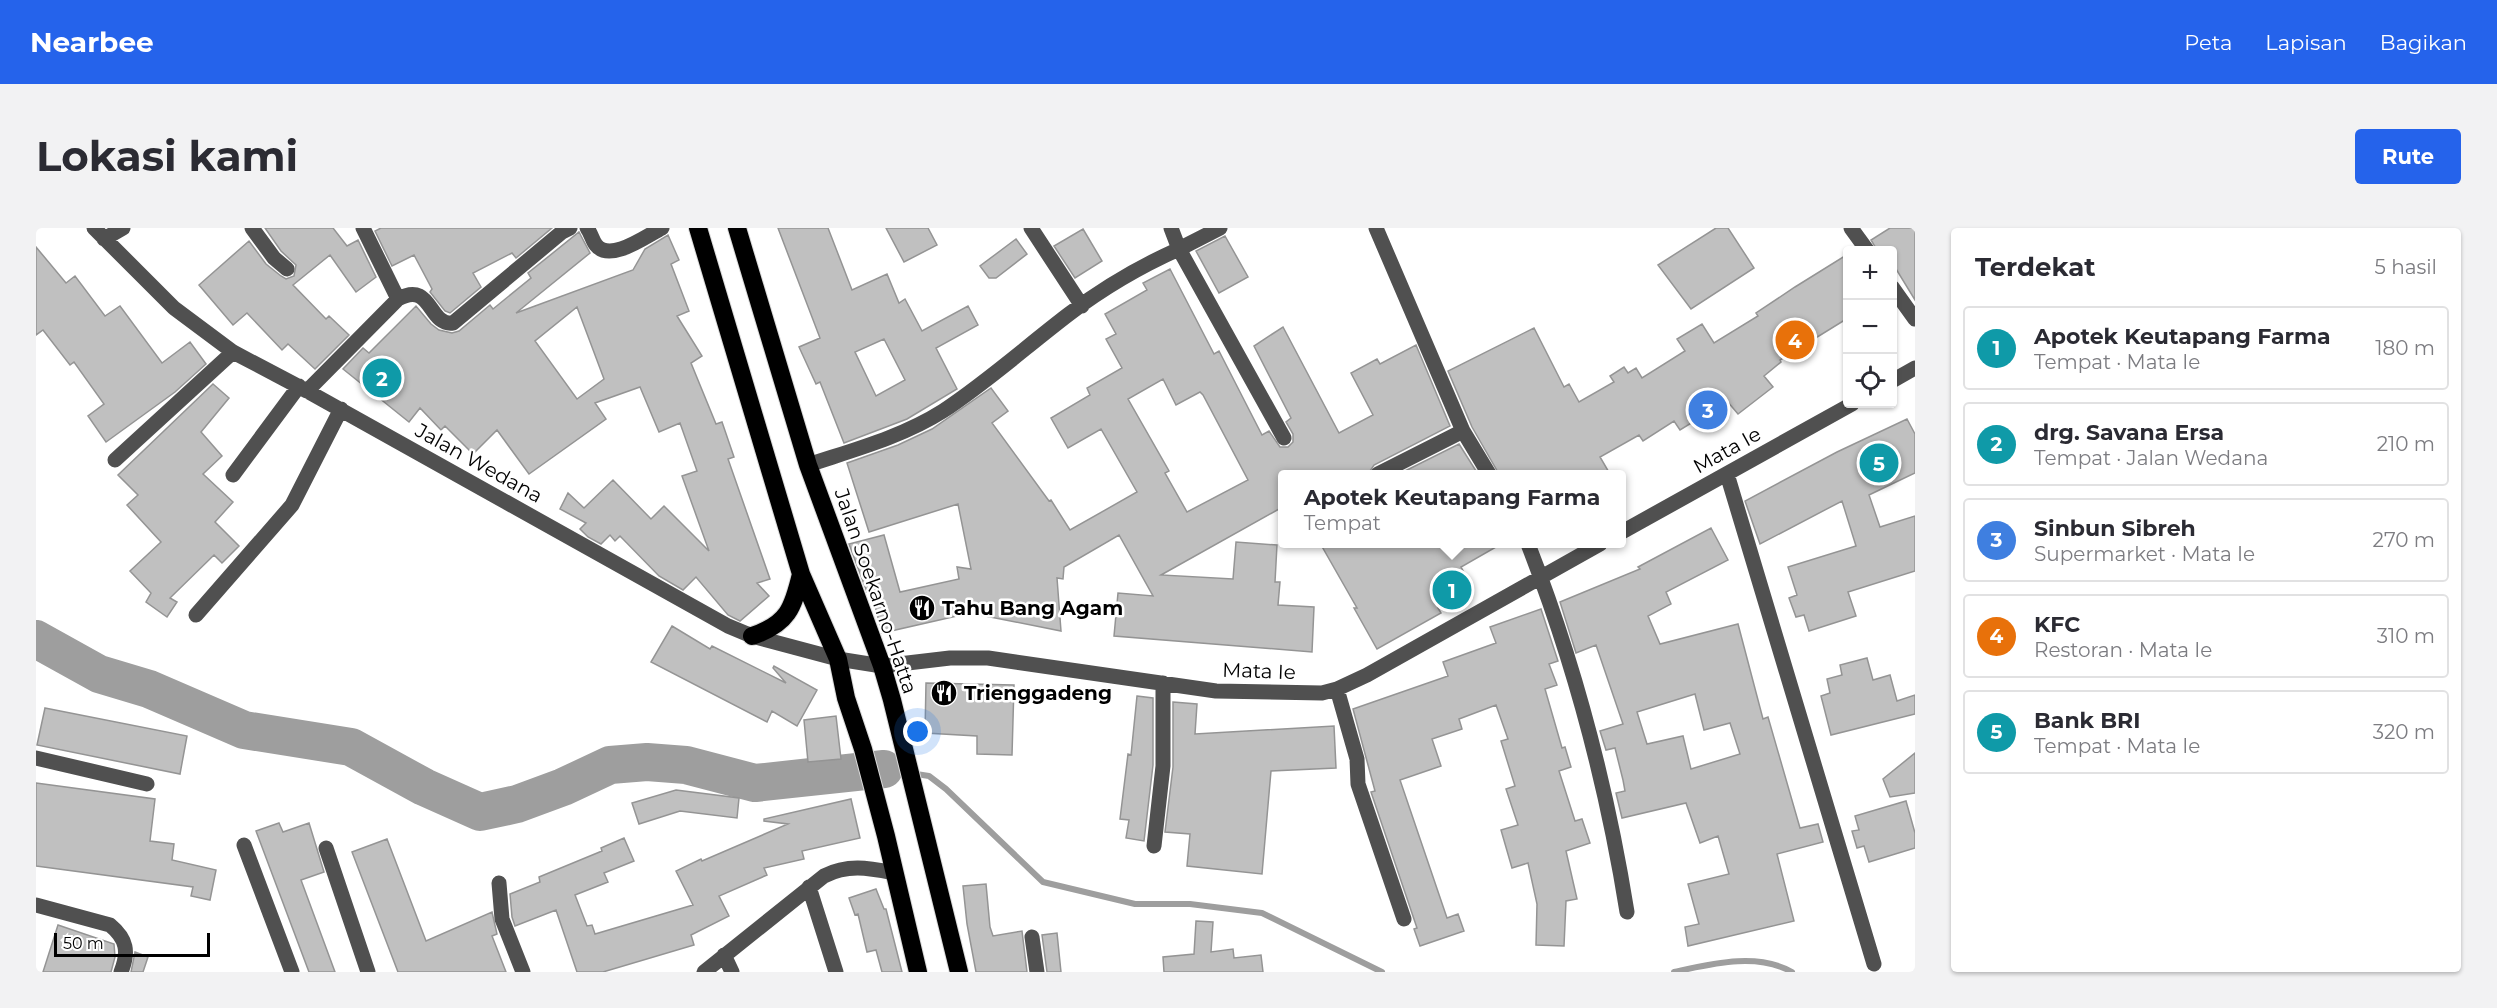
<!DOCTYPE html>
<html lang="id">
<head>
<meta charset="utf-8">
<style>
  :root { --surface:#fff; --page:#f2f2f3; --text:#2b2b33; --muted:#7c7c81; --line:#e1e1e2; --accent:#2563eb }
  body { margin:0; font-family:Montserrat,sans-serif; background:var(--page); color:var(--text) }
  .controls { position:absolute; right:18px; top:18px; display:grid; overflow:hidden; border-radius:6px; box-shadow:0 2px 4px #0004 }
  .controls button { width:54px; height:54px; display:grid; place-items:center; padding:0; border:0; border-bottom:2px solid var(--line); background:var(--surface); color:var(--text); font:30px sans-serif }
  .scale { position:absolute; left:18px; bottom:15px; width:156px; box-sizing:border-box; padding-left:6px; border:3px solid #000; border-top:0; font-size:16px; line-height:21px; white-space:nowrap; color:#000; -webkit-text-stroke:4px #fff; paint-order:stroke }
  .you { position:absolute; left:882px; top:504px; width:21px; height:21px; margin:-15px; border:4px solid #fff; border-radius:50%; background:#1a73e8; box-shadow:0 0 0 9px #1a73e833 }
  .badge { display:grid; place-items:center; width:39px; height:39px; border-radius:50%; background:var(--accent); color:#fff; font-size:20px; font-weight:700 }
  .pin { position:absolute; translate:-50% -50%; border:3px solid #fff; box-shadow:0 2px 6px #0006 }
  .popup { position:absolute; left:1242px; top:242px; width:348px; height:78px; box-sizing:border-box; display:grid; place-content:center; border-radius:6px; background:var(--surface); filter:drop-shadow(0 2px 4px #0005); font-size:20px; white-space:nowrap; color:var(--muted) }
  .popup b { font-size:22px; color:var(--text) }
  .popup::after { content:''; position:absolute; left:50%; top:100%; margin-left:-12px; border:12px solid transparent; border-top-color:var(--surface) }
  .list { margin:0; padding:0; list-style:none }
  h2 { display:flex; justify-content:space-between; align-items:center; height:78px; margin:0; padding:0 24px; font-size:26px }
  h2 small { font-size:20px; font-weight:400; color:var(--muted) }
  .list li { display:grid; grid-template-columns:39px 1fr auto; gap:18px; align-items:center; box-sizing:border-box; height:84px; margin:0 12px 12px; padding:0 12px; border:2px solid var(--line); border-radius:6px }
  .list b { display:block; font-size:22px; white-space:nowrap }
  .list p { margin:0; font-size:20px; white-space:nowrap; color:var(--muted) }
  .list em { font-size:20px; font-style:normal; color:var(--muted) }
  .icon { flex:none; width:33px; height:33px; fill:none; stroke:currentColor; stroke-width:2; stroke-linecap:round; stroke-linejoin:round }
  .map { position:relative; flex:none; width:1879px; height:744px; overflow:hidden; border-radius:6px }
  header { display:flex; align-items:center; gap:36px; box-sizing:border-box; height:84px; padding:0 30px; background:var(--accent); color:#fff }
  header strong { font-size:28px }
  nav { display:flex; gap:33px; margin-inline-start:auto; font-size:21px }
  .intro { display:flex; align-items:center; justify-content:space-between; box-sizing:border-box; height:144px; padding:0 36px }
  h1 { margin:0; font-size:42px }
  .button { padding:15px 27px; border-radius:6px; background:var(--accent); color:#fff; font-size:21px; font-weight:700 }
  main { display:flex; gap:36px; padding:0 36px }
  aside { flex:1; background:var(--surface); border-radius:6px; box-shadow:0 2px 4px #0004 }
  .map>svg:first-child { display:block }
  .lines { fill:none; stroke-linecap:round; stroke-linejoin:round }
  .stream { stroke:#9e9e9e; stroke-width:6 }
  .river { stroke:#9e9e9e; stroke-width:38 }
  .building { fill:#c0c0c0; stroke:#949494; stroke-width:1.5; fill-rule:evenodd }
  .highway-casing { stroke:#dbdbdb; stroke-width:20 }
  .minor { stroke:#505050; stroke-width:15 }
  .highway { stroke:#000; stroke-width:18 }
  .labels { text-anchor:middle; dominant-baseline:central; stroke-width:5; stroke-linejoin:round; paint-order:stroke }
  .street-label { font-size:20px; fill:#000; stroke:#fff }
  .poi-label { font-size:20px; font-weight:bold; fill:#000; stroke:#fff; text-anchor:start }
</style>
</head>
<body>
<header>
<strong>Nearbee</strong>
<nav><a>Peta</a><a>Lapisan</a><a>Bagikan</a></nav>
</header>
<div class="intro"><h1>Lokasi kami</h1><a class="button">Rute</a></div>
<main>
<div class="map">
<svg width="1879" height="744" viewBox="0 0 1879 744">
  <rect width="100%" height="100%" fill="#fff"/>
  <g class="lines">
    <!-- stream -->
    <path class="stream" d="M 848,541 L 893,548 L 910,561 L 1007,654 L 1099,676 L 1154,676 L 1226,685 L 1346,744
      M 1638,744 C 1675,736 1721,724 1756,744"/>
    <!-- river -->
    <path class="river" d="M 0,411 L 63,446 L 113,461 L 208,502 L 315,519 L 388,559 L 444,584 L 481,576 L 527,559 L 574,537 L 611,534 L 650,537 L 719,555 L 848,541"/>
  </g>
  <!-- building -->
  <path class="building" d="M 229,0 L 297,0 L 311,18 L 322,12 L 340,49 L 320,64 L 294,27 L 257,57 L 290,91 L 293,88 L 313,107 L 279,141 L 252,116 L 246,122 L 211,85 L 197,97 L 163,57 L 213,13 L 230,36 L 245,48 L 250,51 L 258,48 L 260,37 L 245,23 Z
    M 345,0 L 516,0 L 480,30 L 476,25 L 437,45 L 445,59 L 414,85 L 409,83 L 394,64 L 396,61 L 378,27 L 356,38 L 339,3 Z
    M 742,0 L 792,0 L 816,62 L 851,46 L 863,75 L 869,71 L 886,103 L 932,78 L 942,97 L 900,120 L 921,161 L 871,191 L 808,215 L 784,154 L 780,156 L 763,119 L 784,110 ZM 848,111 L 869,152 L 840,168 L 819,124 Z
    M 850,0 L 892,0 L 901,17 L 868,34 Z
    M 1680,0 L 1692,0 L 1718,40 L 1655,81 L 1622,37 Z
    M 1854,0 L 1879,0 L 1879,72 L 1857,36 L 1857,22 L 1841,22 L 1835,12 Z
    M 1047,1 L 1066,33 L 1039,50 L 1018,18 Z
    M 543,4 L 554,25 L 480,85 L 597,42 L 609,21 L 632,7 L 643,32 L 635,36 L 653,83 L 641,88 L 666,128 L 655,135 L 680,196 L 686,194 L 698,229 L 692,231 L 734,351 L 721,355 L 733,368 L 704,393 L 692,387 L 660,349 L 647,362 L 623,348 L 584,308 L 579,313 L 574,307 L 565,316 L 552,309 L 544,301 L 550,295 L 524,281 L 532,265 L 548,280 L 577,252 L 615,291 L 628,278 L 673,323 L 646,248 L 661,243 L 644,195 L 623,204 L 604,159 L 559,175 L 570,191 L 493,246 L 461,202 L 437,226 L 409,198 L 405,202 L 384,180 L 373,194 L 307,141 L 327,120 L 333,125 L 380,78 L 395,96 L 403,102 L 416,105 L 423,103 L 454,77 L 457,81 L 495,50 L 492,45 ZM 541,79 L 568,151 L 541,171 L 499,113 Z
    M 1189,8 L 1212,49 L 1183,65 L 1160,23 Z
    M 980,11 L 991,26 L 960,50 L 953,50 L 944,38 Z
    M 0,19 L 30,55 L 39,48 L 69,88 L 84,78 L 126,135 L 154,114 L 170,136 L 139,164 L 70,214 L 52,188 L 68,176 L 38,134 L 34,137 L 7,102 L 0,107 Z
    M 1812,26 L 1812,90 L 1744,132 L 1745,134 L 1728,148 L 1737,159 L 1702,186 L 1691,173 L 1644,202 L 1638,193 L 1607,213 L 1603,207 L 1564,229 L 1574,246 L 1463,246 L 1436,199 L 1412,143 L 1498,100 L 1528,159 L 1533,156 L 1543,174 L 1578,154 L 1574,148 L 1588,139 L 1592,145 L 1600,140 L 1606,150 L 1649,123 L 1641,111 L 1666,96 L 1678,115 L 1722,88 L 1720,85 L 1759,59 Z
    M 1134,41 L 1178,126 L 1183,123 L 1226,207 L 1233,203 L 1244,219 L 1252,219 L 1257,214 L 1257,206 L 1250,194 L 1255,190 L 1218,118 L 1247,99 L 1303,205 L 1337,187 L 1315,145 L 1341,131 L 1344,136 L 1380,117 L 1414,198 L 1338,237 L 1332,246 L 1246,246 L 1246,270 L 1244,266 L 1243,281 L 1125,347 L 1197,351 L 1200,314 L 1241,317 L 1239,354 L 1244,354 L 1242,377 L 1278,379 L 1276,424 L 1078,408 L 1082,365 L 1117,368 L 1083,307 L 1028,339 L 1027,351 L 1021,350 L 1025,403 L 934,385 L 846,405 L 835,362 L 831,364 L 813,316 L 848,307 L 864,364 L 923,351 L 921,339 L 935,341 L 922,276 L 833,304 L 811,235 L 862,217 L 896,201 L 955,160 L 972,183 L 956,195 L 1013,273 L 1015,272 L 1034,302 L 1101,264 L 1065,201 L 1032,220 L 1015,190 L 1054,167 L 1051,160 L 1086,140 L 1070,111 L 1080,106 L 1069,86 L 1111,62 L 1107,55 ZM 1127,151 L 1140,177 L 1164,164 L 1167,167 L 1212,252 L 1151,284 L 1129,245 L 1133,243 L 1092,171 Z
    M 177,156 L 193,170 L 165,204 L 186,228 L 167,246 L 197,274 L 179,294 L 203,318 L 186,335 L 178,327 L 134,370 L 141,374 L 131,389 L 110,374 L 115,365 L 94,343 L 125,314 L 91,277 L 102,267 L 82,247 Z
    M 1871,191 L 1879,206 L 1879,245 L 1833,267 L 1844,299 L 1879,288 L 1879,343 L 1812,364 L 1820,388 L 1773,403 L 1768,387 L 1760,389 L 1753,370 L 1761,367 L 1752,339 L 1820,318 L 1806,273 L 1724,316 L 1709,273 L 1801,224 Z
    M 1423,216 L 1442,246 L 1363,246 Z
    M 1675,300 L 1692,332 L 1630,364 L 1635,376 L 1612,388 L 1624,416 L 1702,396 L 1727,491 L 1732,489 L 1764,600 L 1782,596 L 1787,614 L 1741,626 L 1758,693 L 1652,718 L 1649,699 L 1663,696 L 1652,656 L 1693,646 L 1682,608 L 1664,615 L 1650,575 L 1586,590 L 1580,565 L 1589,563 L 1587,552 L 1579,520 L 1570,522 L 1564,503 L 1587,496 L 1560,417 L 1540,425 L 1524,374 L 1604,341 L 1602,339 ZM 1659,466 L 1668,502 L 1694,495 L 1704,526 L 1655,541 L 1647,508 L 1611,516 L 1601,484 Z
    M 1284,315 L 1467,315 L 1425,339 L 1437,360 L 1402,380 L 1405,385 L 1341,421 L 1318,380 L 1321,380 Z
    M 1505,381 L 1522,433 L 1513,436 L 1521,457 L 1509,461 L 1526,520 L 1529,519 L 1535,539 L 1523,543 L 1539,593 L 1546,591 L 1554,615 L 1530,623 L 1541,671 L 1530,673 L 1528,718 L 1500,717 L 1501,676 L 1492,635 L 1476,640 L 1465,602 L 1482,597 L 1470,561 L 1479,558 L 1465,513 L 1472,511 L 1460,477 L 1423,491 L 1426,501 L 1396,511 L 1405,538 L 1364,552 L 1411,690 L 1422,686 L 1428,703 L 1384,718 L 1378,701 L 1381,700 L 1335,564 L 1339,563 L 1317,481 L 1412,448 L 1407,434 L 1460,415 L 1454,399 Z
    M 636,398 L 674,421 L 676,418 L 750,455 L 737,440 L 738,438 L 781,462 L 761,498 L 736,483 L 731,494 L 615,434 Z
    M 1831,430 L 1837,452 L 1854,447 L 1861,473 L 1879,467 L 1879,486 L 1795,507 L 1785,468 L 1794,465 L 1791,451 L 1806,447 L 1804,437 Z
    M 890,455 L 978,457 L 976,527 L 941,526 L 941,508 L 889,505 Z
    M 1101,468 L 1117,470 L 1117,537 L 1108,613 L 1090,610 L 1093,592 L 1084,591 L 1092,526 L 1095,527 Z
    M 1137,474 L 1161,476 L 1159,506 L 1298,498 L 1300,540 L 1235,543 L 1226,646 L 1151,638 L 1154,606 L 1129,604 L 1137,539 Z
    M 9,480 L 151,508 L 144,546 L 1,517 Z
    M 800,488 L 805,531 L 772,534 L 768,492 Z
    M 1879,525 L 1879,565 L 1854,569 L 1847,551 Z
    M 0,555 L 119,571 L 114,613 L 138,616 L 136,632 L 180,642 L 174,672 L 155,668 L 157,659 L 0,638 Z
    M 640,562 L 703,570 L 701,590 L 644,583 L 603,596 L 596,575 Z
    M 815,571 L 824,610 L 766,623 L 768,631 L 728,640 L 731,647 L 683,668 L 693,688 L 655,707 L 658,717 L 567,744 L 541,744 L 520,682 L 479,698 L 476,689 L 474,666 L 504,654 L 503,649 L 566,623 L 565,620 L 588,610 L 598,633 L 568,645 L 572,654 L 539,667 L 551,698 L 556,697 L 559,706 L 657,677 L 640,643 L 665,631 L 666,633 L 752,596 L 728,593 L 728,591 Z
    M 1870,573 L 1879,605 L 1879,620 L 1833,634 L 1828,618 L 1821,620 L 1816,603 L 1823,602 L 1819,588 Z
    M 243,595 L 247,604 L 273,595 L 288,644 L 265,652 L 299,744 L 273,744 L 220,603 Z
    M 351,611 L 390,713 L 456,684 L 461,706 L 456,708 L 470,744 L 362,744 L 316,624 Z
    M 950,656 L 954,699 L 957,708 L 986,703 L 991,744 L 940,744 L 931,696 L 927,658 Z
    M 840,661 L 848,681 L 850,681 L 866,744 L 846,744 L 840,722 L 831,724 L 822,686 L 819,687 L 813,670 Z
    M 1160,693 L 1177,694 L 1175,724 L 1197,721 L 1198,730 L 1225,727 L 1227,744 L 1128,744 L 1127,729 L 1158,726 Z
    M 22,697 L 78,716 L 79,729 L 75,744 L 7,744 Z
    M 1021,705 L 1025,744 L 1011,744 L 1006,707 Z
    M 99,724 L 112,729 L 107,744 L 95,744 Z"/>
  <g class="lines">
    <defs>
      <path id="highway" d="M 662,0 L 765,346 L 802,431 L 810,470 L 827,521 L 850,608 L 882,744
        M 701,0 L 772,237 L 846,438 L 856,472 L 923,744
        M 716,408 C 752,396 757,380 765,346"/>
    </defs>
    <!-- highway casing -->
    <use href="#highway" class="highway-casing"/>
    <!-- minor -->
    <path class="minor" d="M 58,0 L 138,80 L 197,124 L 271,163 L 692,398 L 716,408 L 802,431 L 846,438 L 914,430 L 952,430 L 1180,463 L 1286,465 L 1301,461 L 1331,447 L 1564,316
      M 216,0 L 238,30 L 251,41
      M 327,0 L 362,71
      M 551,0 C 555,5 556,12 560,17 C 574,35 610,8 626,0
      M 995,0 L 1046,78
      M 1135,0 L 1143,21 L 1184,0
      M 1340,0 L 1427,203 L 1453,246
      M 1815,0 L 1831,22
      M 68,11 L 87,0
      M 1856,59 L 1879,91
      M 1856,153 L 1879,140
      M 271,163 L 362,71 C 396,52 392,98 417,95 L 526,4 L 534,0
      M 79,232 L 197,124
      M 772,237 C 817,222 866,209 907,183 C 951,154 991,118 1033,86 C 1066,61 1105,38 1143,21 L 1248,210
      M 1342,246 L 1427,203
      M 1691,246 L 1838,736
      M 197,247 L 263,158
      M 1586,304 L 1816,176
      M 1492,316 C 1538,434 1571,559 1591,684
      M 160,387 L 256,277 L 305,181
      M 1301,461 L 1321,531 L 1322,556 L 1368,691
      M 0,530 L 111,556
      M 208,617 L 256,744
      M 1118,618 L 1127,538 L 1127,455
      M 290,620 L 332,744
      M 463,655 L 466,691 L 487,744
      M 773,659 L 800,744
      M 0,677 L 74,697 C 91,711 93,724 85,744
      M 996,709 L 1001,744
      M 688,727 L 696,744
      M 668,744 L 788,648 C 812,636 832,640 858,645"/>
    <!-- highway -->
    <use href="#highway" class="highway"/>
  </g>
  <!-- icons -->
  <defs>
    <symbol id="restaurant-disc" viewBox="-11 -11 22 22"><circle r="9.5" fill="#000" stroke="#fff"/><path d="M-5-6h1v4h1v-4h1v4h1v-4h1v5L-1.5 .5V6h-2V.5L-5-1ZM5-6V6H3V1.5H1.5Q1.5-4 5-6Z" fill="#fff"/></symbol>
  </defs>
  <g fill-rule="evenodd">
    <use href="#restaurant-disc" x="871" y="365" width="30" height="30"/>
    <use href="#restaurant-disc" x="893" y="450" width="30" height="30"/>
  </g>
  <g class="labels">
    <!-- street labels -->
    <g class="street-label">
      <text transform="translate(1691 222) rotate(-29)">Mata Ie</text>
      <text transform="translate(443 235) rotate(29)">Jalan Wedana</text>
      <text transform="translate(840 363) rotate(71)">Jalan Soekarno-Hatta</text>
      <text transform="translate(1223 443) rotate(2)">Mata Ie</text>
    </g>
    <!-- poi labels -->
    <g class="poi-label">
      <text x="906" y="380">Tahu Bang Agam</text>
      <text x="928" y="465">Trienggadeng</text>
    </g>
  </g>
</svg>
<div class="controls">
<button>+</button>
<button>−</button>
<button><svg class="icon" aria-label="locate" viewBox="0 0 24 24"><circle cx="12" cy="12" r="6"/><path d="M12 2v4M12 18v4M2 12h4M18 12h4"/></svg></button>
</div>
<div class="scale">50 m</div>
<div class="you"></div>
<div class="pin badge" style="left:1416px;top:362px;background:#0f9aa8">1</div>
<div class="popup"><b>Apotek Keutapang Farma</b>Tempat</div>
<div class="pin badge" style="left:346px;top:150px;background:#0f9aa8">2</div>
<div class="pin badge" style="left:1672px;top:182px;background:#3f7fe0">3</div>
<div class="pin badge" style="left:1759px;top:112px;background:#e8710a">4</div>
<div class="pin badge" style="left:1843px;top:235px;background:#0f9aa8">5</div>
</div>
<aside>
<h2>Terdekat<small>5 hasil</small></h2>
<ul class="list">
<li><span class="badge" style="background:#0f9aa8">1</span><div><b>Apotek Keutapang Farma</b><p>Tempat · Mata Ie</p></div><em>180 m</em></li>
<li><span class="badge" style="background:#0f9aa8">2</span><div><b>drg. Savana Ersa</b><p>Tempat · Jalan Wedana</p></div><em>210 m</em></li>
<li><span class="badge" style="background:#3f7fe0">3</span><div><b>Sinbun Sibreh</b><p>Supermarket · Mata Ie</p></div><em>270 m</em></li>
<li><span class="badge" style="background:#e8710a">4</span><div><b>KFC</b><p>Restoran · Mata Ie</p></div><em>310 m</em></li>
<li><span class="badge" style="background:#0f9aa8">5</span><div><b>Bank BRI</b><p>Tempat · Mata Ie</p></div><em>320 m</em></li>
</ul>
</aside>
</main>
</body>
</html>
